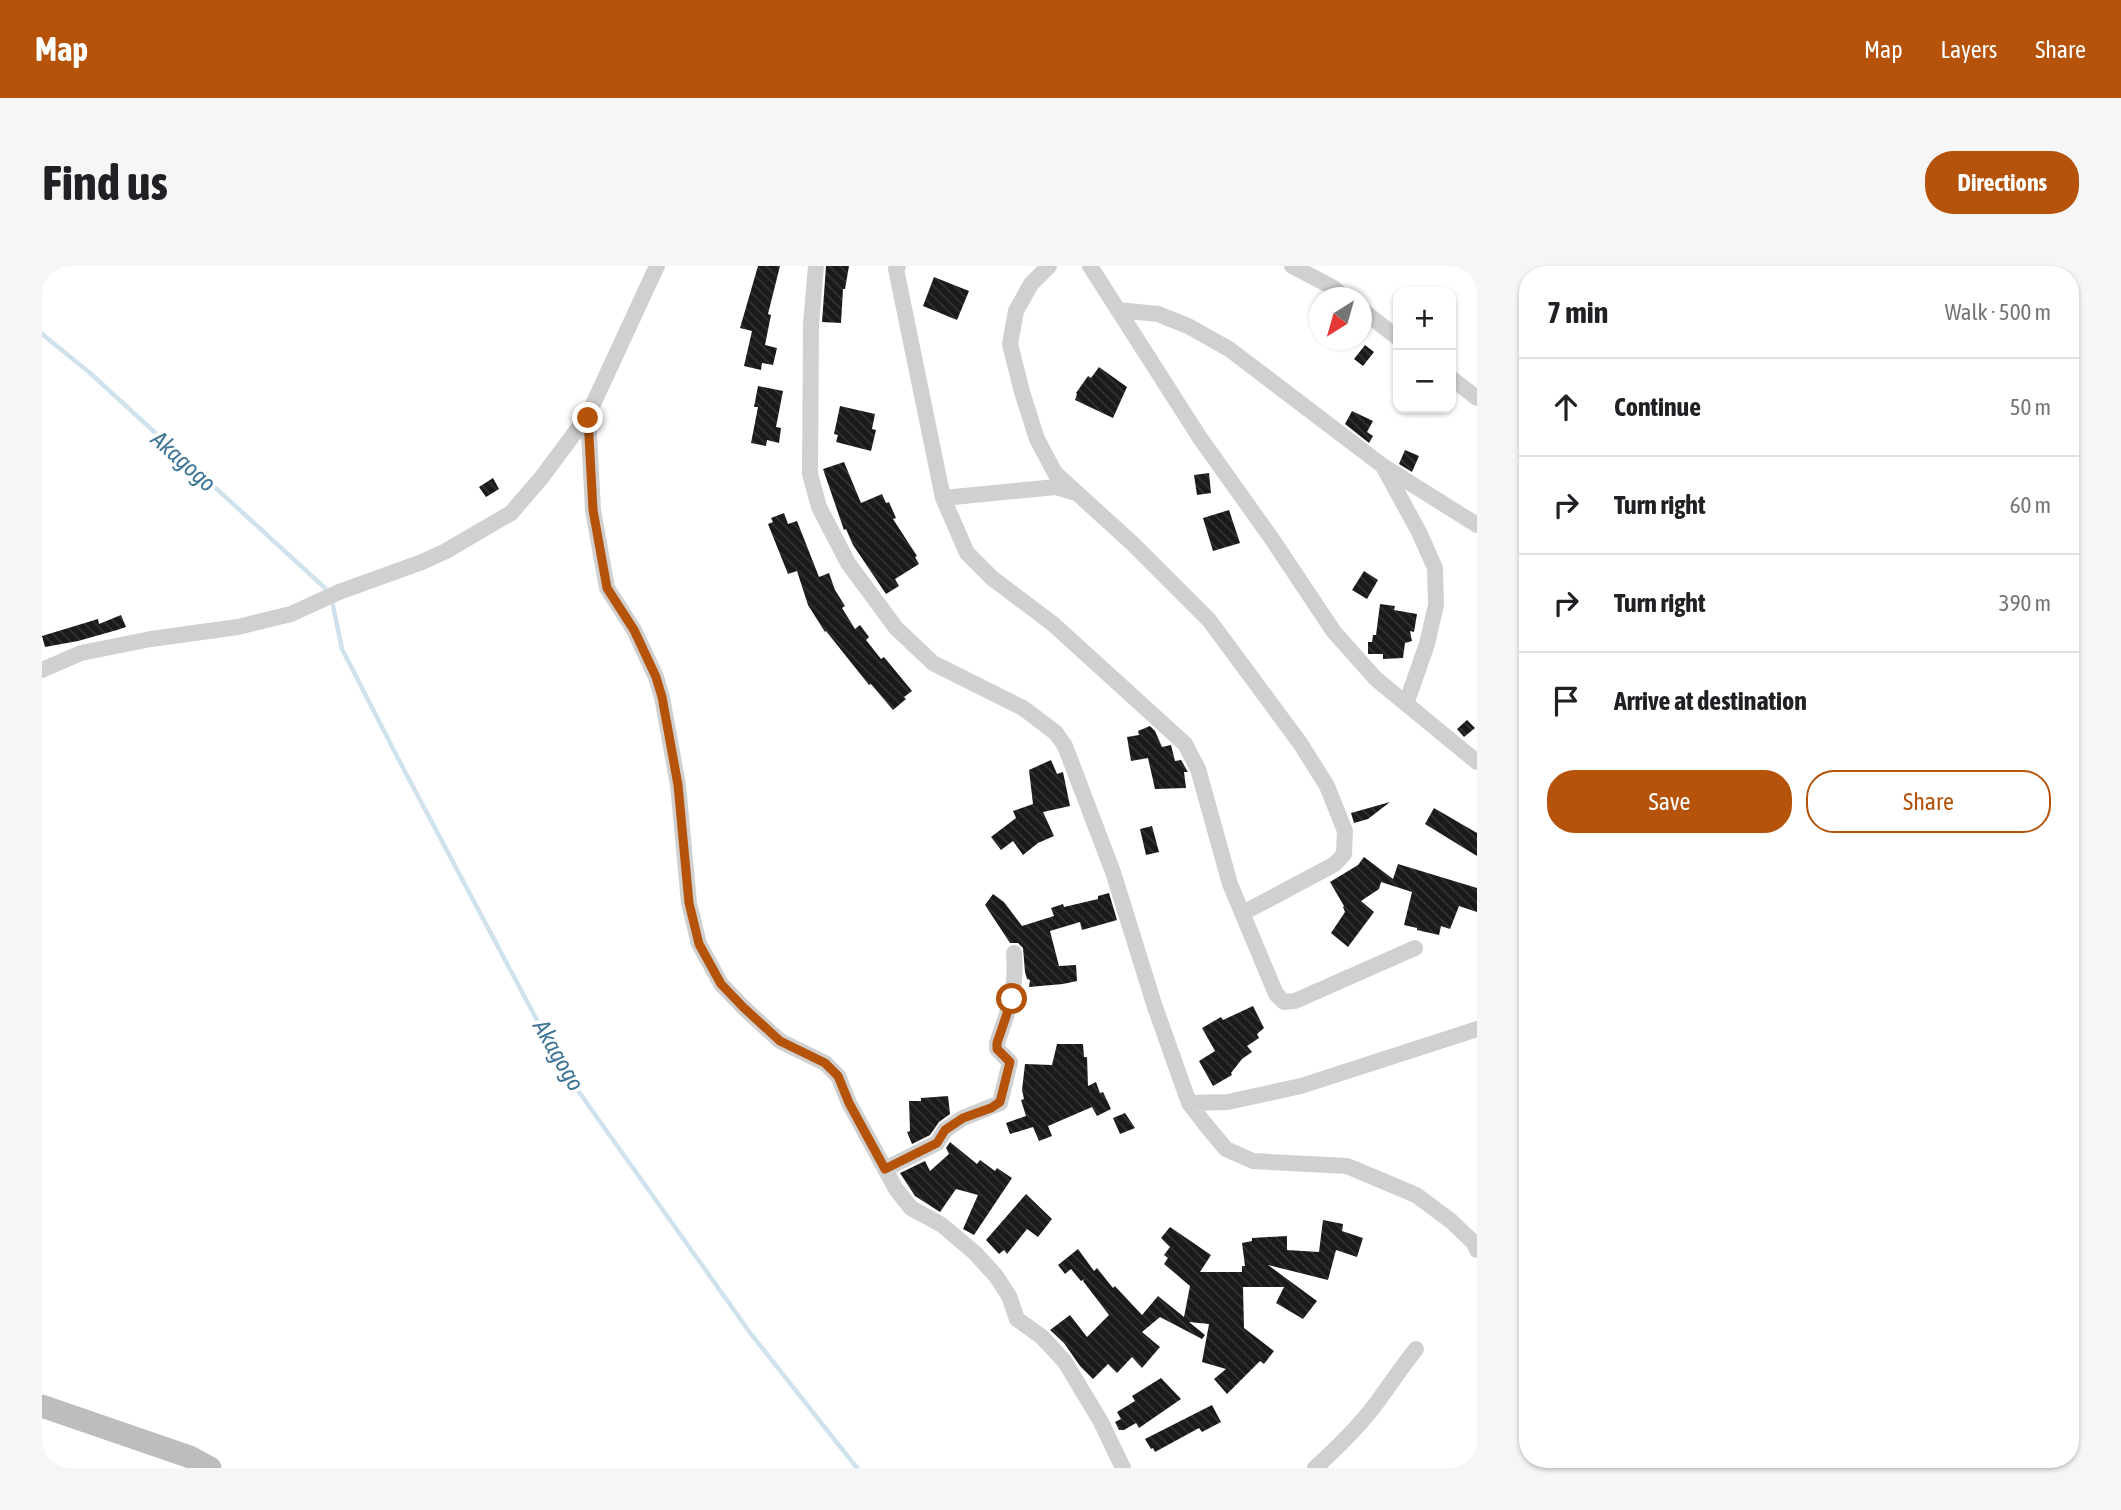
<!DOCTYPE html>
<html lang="en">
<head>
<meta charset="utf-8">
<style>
  :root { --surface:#fff; --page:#f6f6f6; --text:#202124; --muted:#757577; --line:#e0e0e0; --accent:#b45309 }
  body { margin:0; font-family:"Asap Condensed",sans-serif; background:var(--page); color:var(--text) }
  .controls { position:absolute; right:21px; top:21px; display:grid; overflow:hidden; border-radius:14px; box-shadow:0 2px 5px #0004 }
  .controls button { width:63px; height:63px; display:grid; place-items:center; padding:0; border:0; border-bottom:2px solid var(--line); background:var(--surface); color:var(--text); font:35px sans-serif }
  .compass { position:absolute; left:1267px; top:21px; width:63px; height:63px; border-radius:50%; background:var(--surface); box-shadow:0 2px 5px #0004; rotate:217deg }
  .stop { position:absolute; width:21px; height:21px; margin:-16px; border:5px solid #b45309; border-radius:50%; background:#fff }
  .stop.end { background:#b45309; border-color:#fff; box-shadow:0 2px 7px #0008 }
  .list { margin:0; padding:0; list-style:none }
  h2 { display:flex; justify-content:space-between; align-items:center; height:91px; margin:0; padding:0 28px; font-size:30px }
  h2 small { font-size:23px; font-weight:400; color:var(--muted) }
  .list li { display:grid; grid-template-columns:46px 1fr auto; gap:21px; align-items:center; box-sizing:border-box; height:98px; padding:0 28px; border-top:2px solid var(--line) }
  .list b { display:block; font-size:26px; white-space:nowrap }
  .list em { font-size:23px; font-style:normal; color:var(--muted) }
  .actions { display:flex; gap:14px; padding:21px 28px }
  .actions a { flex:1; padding:16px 0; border:2px solid var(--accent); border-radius:28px; text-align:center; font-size:24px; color:var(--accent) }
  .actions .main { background:var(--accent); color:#fff }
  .icon { flex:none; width:38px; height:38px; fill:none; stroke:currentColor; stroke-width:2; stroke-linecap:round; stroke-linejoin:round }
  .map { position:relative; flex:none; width:1435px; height:1202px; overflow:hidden; border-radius:28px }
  header { display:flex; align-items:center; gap:42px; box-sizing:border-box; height:98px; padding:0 35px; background:var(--accent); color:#fff }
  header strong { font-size:33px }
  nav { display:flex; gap:38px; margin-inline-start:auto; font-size:24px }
  .intro { display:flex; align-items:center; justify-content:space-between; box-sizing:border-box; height:168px; padding:0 42px }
  h1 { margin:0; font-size:49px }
  .button { padding:18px 32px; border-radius:28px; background:var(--accent); color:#fff; font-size:24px; font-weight:700 }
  main { display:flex; gap:42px; padding:0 42px }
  aside { flex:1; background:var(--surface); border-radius:28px; box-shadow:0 2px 5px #0004 }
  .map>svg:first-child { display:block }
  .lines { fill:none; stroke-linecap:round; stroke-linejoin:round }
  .stream { stroke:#cfe2ee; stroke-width:4.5 }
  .building { fill:url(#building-back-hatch) }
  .minor { stroke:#d0d0d0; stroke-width:16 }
  .secondary { stroke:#bdbdbd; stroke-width:23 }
  .route { stroke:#b45309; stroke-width:9 }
  .labels { text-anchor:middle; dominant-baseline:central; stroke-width:7; stroke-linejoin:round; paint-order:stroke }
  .water-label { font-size:24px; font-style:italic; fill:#3f7597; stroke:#fff }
</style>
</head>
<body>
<header>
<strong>Map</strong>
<nav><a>Map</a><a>Layers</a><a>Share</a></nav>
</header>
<div class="intro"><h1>Find us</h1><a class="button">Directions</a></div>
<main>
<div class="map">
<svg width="1435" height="1202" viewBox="0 0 1435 1202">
  <defs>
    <pattern id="building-back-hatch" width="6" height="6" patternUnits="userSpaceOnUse" patternTransform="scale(1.75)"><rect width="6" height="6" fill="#1a1a1a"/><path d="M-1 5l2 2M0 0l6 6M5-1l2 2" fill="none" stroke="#333"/></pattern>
  </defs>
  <rect width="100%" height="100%" fill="#fff"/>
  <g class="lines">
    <!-- stream -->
    <path class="stream" d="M 0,68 L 48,107 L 283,322
      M 290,335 L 300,383 L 360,500 L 522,805 L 709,1068 L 815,1202"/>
  </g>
  <!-- building -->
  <path class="building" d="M 716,0 L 738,0 L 726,48 L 729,49 L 723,79 L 735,82 L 731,99 L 720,97 L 719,104 L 702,100 L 710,65 L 698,62 Z
    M 784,0 L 807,0 L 803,23 L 801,23 L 799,57 L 780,56 Z
    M 892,11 L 927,25 L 915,54 L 881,40 Z
    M 1323,79 L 1332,86 L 1321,100 L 1312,93 Z
    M 1057,101 L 1085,121 L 1071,152 L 1033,134 L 1035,128 L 1034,127 L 1046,110 L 1049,112 Z
    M 716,120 L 741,125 L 734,161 L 739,162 L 737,177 L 725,174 L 724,180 L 709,177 L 716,141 L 712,141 Z
    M 798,140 L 833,148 L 830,163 L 834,164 L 829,185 L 794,176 L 796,169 L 792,168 Z
    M 1310,145 L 1331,155 L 1325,166 L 1331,170 L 1327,177 L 1303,158 Z
    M 1363,184 L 1377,190 L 1370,206 L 1357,198 Z
    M 802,196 L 819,237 L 840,228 L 844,237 L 847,236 L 854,252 L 851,253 L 875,290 L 873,291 L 877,298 L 853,313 L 857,320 L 844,328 L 811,279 L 804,263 L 802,264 L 781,203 Z
    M 1167,207 L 1169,227 L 1155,229 L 1152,209 Z
    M 451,212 L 457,223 L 444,231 L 437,221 Z
    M 1187,244 L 1198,277 L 1171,285 L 1161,252 Z
    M 742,247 L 746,258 L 755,255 L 777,311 L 787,307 L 793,324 L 803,340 L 800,342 L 813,363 L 818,359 L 827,371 L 824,374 L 839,393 L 842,391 L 870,425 L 862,431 L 864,433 L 851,444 L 829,418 L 827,419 L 784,365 L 783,366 L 766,339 L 755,305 L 746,308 L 726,258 L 731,256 L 729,252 Z
    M 1322,305 L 1336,314 L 1325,333 L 1310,324 Z
    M 1338,338 L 1353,340 L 1352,344 L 1375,348 L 1372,366 L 1368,365 L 1370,375 L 1363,377 L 1361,392 L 1341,393 L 1341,388 L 1326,388 L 1326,376 L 1330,376 L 1331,369 L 1334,369 Z
    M 79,349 L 84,361 L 75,364 L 36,375 L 3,381 L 0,370 L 56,353 L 57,358 Z
    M 1425,454 L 1433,462 L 1422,471 L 1415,463 Z
    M 1108,460 L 1113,465 L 1120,481 L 1129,479 L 1133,495 L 1139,494 L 1146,506 L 1142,506 L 1144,522 L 1113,523 L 1106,492 L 1089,495 L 1085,471 L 1097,469 L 1096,465 Z
    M 1009,494 L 1015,508 L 1021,506 L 1028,540 L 1001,546 L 1012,570 L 996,577 L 981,589 L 971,575 L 959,584 L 949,571 L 974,552 L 971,545 L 991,538 L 987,504 Z
    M 1348,536 L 1326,553 L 1312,557 L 1309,547 Z
    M 1392,542 L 1435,567 L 1435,590 L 1383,558 Z
    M 1110,560 L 1117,586 L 1104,589 L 1098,563 Z
    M 1322,591 L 1351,613 L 1356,598 L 1435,622 L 1435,646 L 1417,640 L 1408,663 L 1399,660 L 1397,669 L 1375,664 L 1375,662 L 1362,659 L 1370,626 L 1339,616 L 1337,623 L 1319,635 L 1332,646 L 1306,681 L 1289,667 L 1303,646 L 1301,641 L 1302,640 L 1288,616 L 1316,599 Z
    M 1067,627 L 1075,654 L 1040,664 L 1038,656 L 1008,665 L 1017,700 L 1034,699 L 1035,715 L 1021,718 L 987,721 L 988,714 L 985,713 L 983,706 L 981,682 L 976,677 L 968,677 L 943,639 L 951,628 L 962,636 L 980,660 L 1012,650 L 1009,642 L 1021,638 L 1022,641 L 1056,633 L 1056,630 Z
    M 1211,740 L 1222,762 L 1215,768 L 1217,772 L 1205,780 L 1210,786 L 1200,793 L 1189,807 L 1190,809 L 1171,820 L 1157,795 L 1173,785 L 1160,762 L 1179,751 L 1181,754 Z
    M 1015,778 L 1041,778 L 1042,791 L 1045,791 L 1046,820 L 1054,816 L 1058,827 L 1061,826 L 1069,843 L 1055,850 L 1050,841 L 1006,860 L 1010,870 L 997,875 L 991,861 L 968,868 L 964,857 L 984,850 L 979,834 L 982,833 L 980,824 L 983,798 L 1010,799 Z
    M 906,830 L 908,848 L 897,856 L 888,869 L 870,878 L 865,866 L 868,865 L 867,835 L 879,835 L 879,832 Z
    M 1083,847 L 1093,862 L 1078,868 L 1071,852 Z
    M 908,876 L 935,898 L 938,894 L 953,905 L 955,902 L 970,912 L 932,969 L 921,963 L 936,929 L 914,923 L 898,946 L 873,930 L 858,907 L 883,895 L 888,905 L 907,888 L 904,882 Z
    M 984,928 L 1010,953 L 996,971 L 985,963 L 965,988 L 962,984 L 957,988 L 944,974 Z
    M 1281,954 L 1301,958 L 1300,965 L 1321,972 L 1315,991 L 1294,984 L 1286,1014 L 1226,999 L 1275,1035 L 1261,1053 L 1234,1037 L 1242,1021 L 1201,1021 L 1202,1062 L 1232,1085 L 1222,1098 L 1218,1095 L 1185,1128 L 1172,1113 L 1184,1103 L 1160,1096 L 1167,1058 L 1147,1056 L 1163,1069 L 1160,1073 L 1118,1051 L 1100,1066 L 1118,1081 L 1100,1102 L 1090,1091 L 1075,1107 L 1066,1098 L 1051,1113 L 1038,1100 L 1022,1077 L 1008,1064 L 1028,1049 L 1045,1071 L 1067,1049 L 1041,1015 L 1043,1013 L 1039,1015 L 1029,1003 L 1023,1008 L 1016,999 L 1036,983 L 1052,1005 L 1055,1002 L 1071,1022 L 1073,1020 L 1100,1049 L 1116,1030 L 1142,1051 L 1148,1020 L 1122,998 L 1126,992 L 1122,989 L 1128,981 L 1119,972 L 1128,961 L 1169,989 L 1158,1006 L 1200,1006 L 1200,1000 L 1203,1000 L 1200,977 L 1210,975 L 1210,972 L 1245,970 L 1245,984 L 1277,986 Z
    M 1119,1112 L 1139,1133 L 1097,1162 L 1094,1157 L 1082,1164 L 1077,1164 L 1073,1156 L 1079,1153 L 1075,1146 L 1093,1135 L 1090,1130 Z
    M 1170,1139 L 1179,1156 L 1160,1166 L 1157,1162 L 1113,1186 L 1111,1182 L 1109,1183 L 1103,1173 Z"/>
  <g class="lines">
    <!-- minor -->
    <path class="minor" d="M 774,0 L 769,58 L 768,208 L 777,241 L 806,297 L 854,362 L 891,397 L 981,442 L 1014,467 L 1023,480 L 1071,606 L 1112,738 L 1147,837 L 1163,858 L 1184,883 L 1211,895 L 1305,900 L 1374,929 L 1409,955 L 1432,977 L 1435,984
      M 856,0 L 854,3 L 901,232 L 925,287 L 950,312 L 1011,358 L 1143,478 L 1156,503 L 1188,618 L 1234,728 L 1242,736 L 1253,735 L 1373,682
      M 1007,0 L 989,18 L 974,45 L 968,78 L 980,126 L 995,173 L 1013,207 L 1091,278 L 1167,354 L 1258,477 L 1285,520 L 1303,565 L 1302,588 L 1293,598 L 1201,647
      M 1048,0 L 1158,172 L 1230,273 L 1292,366 L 1334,413 L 1435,496
      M 1250,0 L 1290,21 L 1304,32
      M 1076,44 L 1116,48 L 1146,60 L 1187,83 L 1341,200 L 1435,259
      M 1320,44 L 1356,72
      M 1409,112 L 1435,132
      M 546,149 L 551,244 L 565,322 L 592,364 L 614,411 L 620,431 L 636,519 L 647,637 L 657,678 L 679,718 L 701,741 L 738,775 L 783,797 L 796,810 L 807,837 L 854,923 L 869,942 L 900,959 L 933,987 L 954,1010 L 967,1030 L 975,1053 L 1000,1071 L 1023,1096 L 1059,1156 L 1081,1202
      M 1342,202 L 1377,266 L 1393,302 L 1394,339 L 1385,378 L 1364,438
      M 901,232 L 1014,221 L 1034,227
      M 0,404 L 39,387 L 109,373 L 196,361 L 249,348 L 297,326 L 380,296 L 404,285 L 469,247 L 500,211 L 546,149 L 615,0
      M 1147,837 L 1186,836 L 1259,820 L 1435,763
      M 843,903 L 895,877 L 903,864 L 921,852 L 958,837 L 968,796 L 955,783 L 955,777 C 967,742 975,725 972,687
      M 1273,1202 C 1295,1182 1325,1152 1341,1128 C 1352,1113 1362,1098 1374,1083"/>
    <!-- secondary -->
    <path class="secondary" d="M 0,1140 L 148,1191 L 168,1202"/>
  </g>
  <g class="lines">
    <!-- route -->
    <path class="route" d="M 546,152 L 551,244 L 565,322 L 592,364 L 614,411 L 620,431 L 636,519 L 647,637 L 657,678 L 679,718 L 701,741 L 738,775 L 783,797 L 796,810 L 807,837 L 843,903 L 895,877 L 903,864 L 921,852 L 949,842 L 958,836 L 968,796 L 955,783 L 955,777 L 970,733"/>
  </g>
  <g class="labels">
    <!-- water labels -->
    <g class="water-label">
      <text transform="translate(142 195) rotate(42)">Akagogo</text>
      <text transform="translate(517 789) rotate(60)">Akagogo</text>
    </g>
  </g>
</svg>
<div class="controls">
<button>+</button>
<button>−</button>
</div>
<svg class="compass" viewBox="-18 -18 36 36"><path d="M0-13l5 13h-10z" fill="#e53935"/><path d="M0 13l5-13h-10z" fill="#757577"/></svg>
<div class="stop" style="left:970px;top:733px"></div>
<div class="stop end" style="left:546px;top:152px"></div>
</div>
<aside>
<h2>7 min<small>Walk · 500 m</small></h2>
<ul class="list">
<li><svg class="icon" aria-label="ahead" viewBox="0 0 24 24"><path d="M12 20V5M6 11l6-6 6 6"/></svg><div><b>Continue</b></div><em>50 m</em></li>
<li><svg class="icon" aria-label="right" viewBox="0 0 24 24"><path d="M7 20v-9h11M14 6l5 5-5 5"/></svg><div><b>Turn right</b></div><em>60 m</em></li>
<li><svg class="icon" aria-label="right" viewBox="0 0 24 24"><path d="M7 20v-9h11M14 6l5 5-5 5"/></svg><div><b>Turn right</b></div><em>390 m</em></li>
<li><svg class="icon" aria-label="arrive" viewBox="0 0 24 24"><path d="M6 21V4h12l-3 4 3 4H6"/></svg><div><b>Arrive at destination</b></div></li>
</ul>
<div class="actions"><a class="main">Save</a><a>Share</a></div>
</aside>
</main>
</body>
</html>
